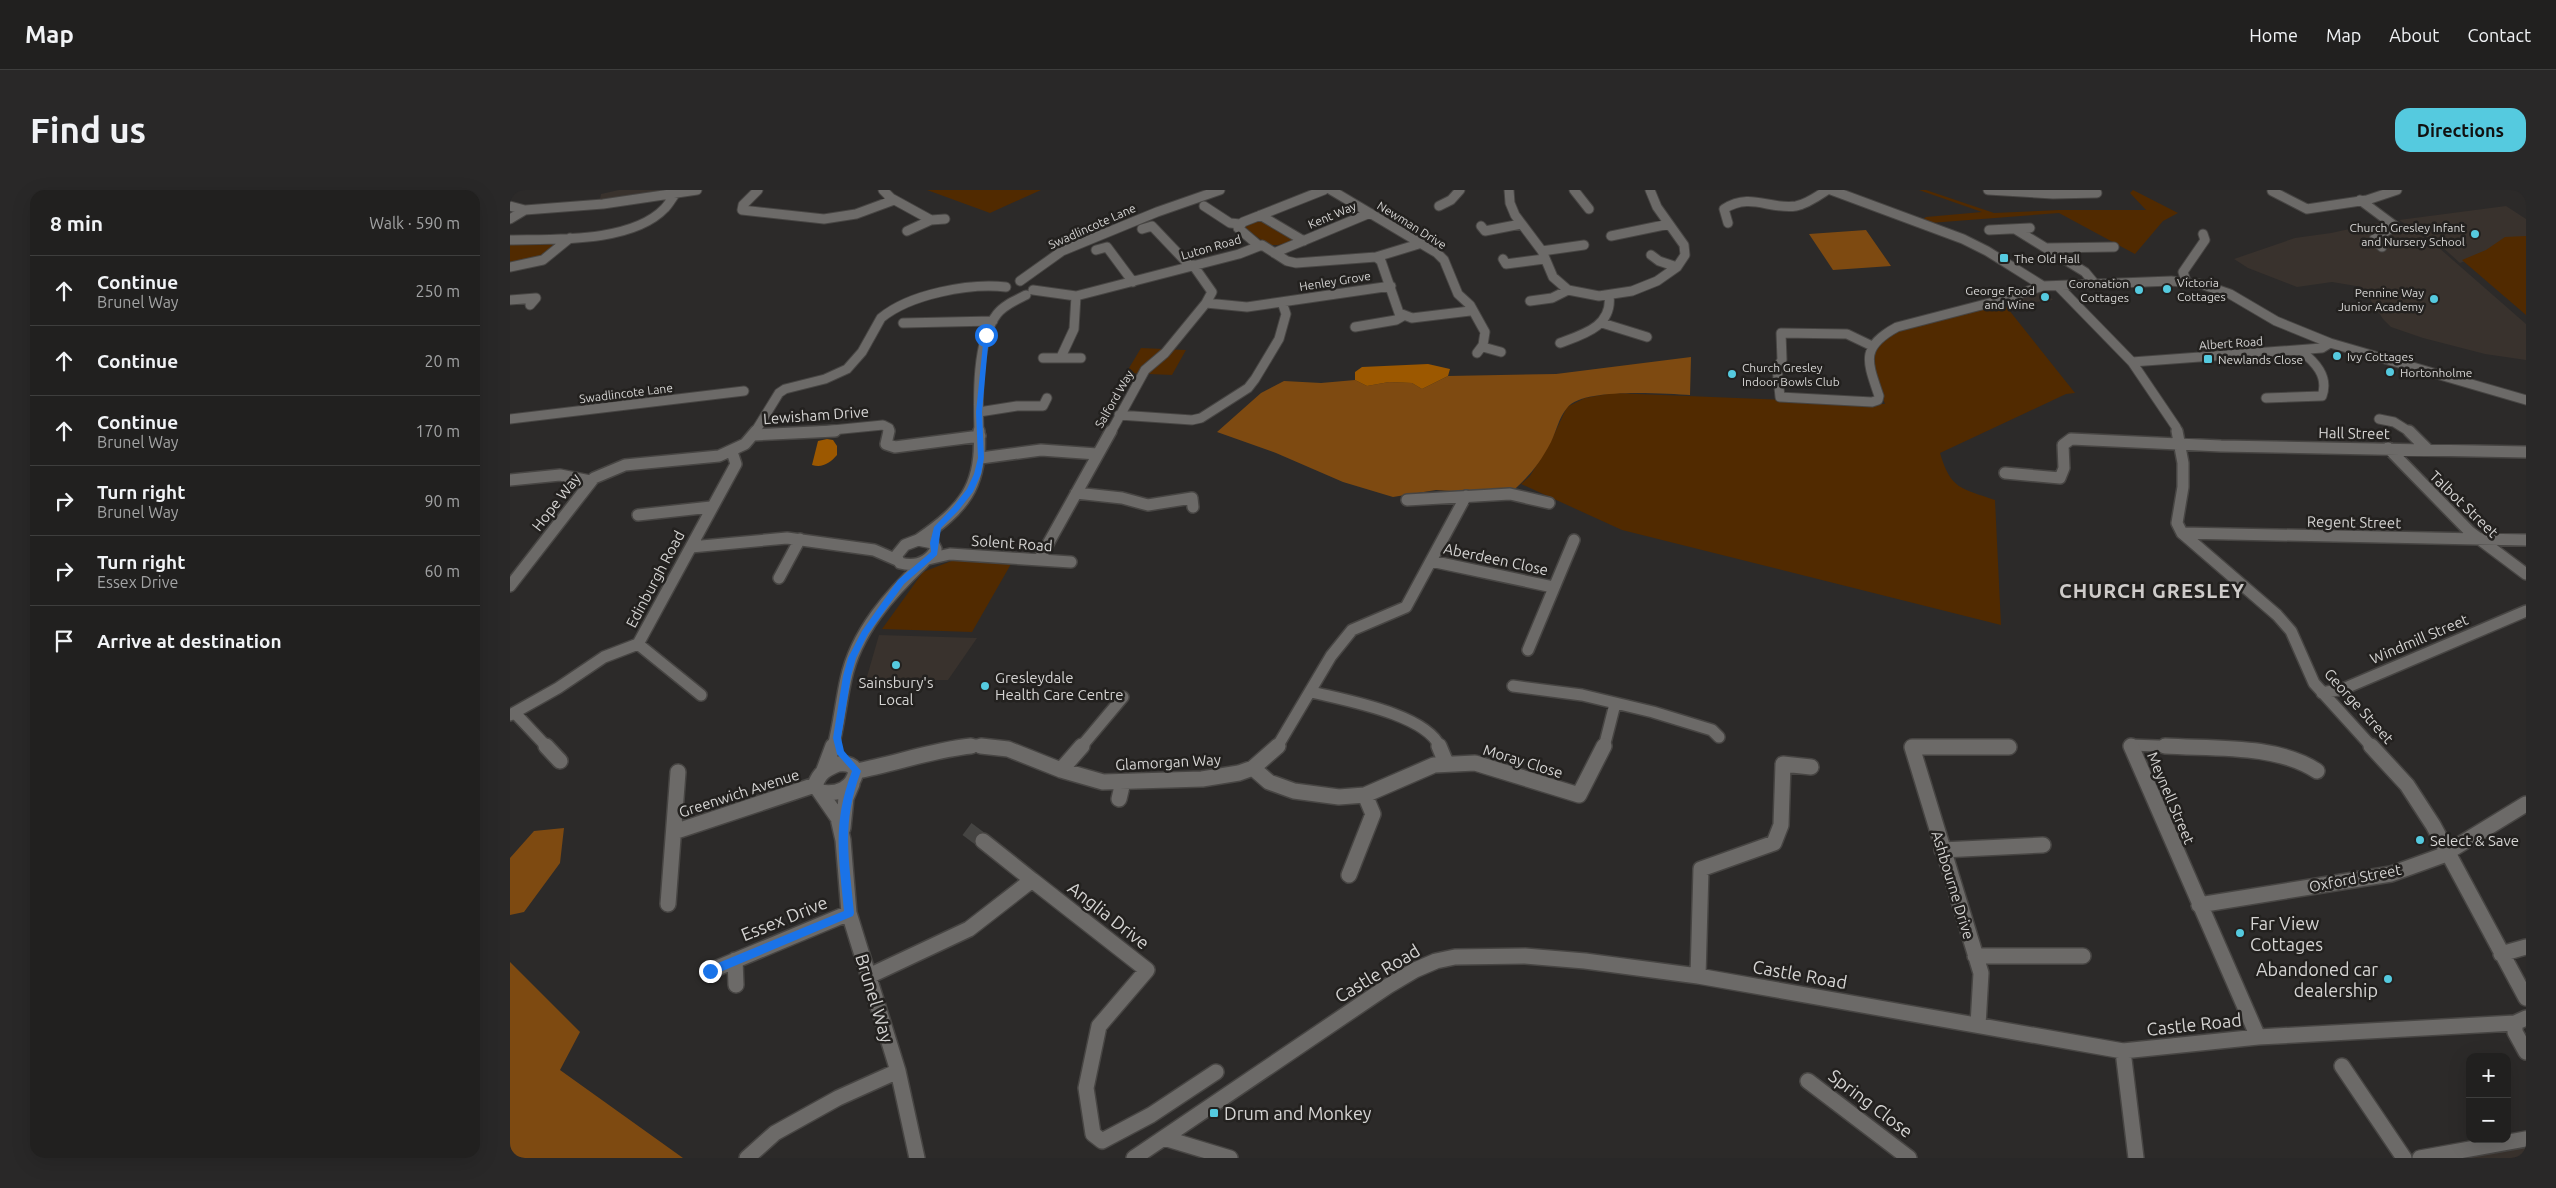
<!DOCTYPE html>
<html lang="en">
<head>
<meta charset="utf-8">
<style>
  :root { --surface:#21201f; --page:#292828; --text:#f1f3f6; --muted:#a2a3a4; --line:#3e3e3d; --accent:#55cadf }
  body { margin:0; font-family:Ubuntu,sans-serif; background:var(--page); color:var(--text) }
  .controls { position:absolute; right:15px; bottom:15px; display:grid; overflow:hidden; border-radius:10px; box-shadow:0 5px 20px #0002 }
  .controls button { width:45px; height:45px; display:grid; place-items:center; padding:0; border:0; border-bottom:1px solid var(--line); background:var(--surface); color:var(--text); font:25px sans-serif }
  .stop { position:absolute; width:15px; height:15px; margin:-11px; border:4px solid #1a73e8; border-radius:50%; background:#fff }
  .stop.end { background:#1a73e8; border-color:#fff; box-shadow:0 1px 5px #0008 }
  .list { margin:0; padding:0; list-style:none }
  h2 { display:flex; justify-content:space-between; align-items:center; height:65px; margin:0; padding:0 20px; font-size:21px }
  h2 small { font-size:16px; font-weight:400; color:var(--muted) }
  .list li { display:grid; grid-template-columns:32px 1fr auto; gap:15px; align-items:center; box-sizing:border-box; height:70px; padding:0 20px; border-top:1px solid var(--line) }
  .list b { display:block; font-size:19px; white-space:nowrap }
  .list p { margin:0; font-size:16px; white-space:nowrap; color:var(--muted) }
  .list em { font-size:16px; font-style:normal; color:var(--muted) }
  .icon { flex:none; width:28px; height:28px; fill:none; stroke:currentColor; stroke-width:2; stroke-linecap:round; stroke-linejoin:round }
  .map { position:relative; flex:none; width:2016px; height:968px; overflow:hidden; border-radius:15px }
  header { display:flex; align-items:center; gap:30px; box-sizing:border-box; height:70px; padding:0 25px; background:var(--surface); border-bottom:1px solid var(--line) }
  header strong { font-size:24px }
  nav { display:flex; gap:28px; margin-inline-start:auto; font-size:18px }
  .intro { display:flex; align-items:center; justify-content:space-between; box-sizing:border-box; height:120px; padding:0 30px }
  h1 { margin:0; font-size:35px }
  .button { padding:12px 22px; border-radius:15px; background:var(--accent); color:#111; font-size:18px; font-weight:700 }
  main { display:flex; gap:30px; padding:0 30px }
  aside { flex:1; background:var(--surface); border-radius:15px; box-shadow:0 5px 20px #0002 }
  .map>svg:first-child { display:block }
  .built { fill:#39322d }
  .green { fill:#512a00 }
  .forest { fill:#7e4a11 }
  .water { fill:#9c5800 }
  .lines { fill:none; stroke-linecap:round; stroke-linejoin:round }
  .minor-tunnel { stroke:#454442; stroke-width:15; stroke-dasharray:15 8; stroke-linecap:butt }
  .minor-far2-casing { stroke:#474543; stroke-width:11 }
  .minor-far1-casing { stroke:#474543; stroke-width:14 }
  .minor-casing { stroke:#474543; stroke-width:18 }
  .minor-far2 { stroke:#6c6a68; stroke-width:9 }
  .minor-far1 { stroke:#6c6a68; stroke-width:11 }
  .minor { stroke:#6c6a68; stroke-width:15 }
  .route { fill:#1a73e8 }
  .poi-dot { fill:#55cadf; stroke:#23211f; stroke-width:2 }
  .labels { text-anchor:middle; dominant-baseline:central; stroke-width:5; stroke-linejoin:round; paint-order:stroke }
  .far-street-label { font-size:12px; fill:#d5d4d3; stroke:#23211f }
  .far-poi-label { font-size:12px; fill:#d5d4d3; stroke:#23211f; text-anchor:start }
  .street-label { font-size:15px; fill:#d5d4d3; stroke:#23211f }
  .poi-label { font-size:15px; fill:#d5d4d3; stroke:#23211f; text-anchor:start }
  .near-street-label { font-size:18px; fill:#d5d4d3; stroke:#23211f }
  .near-poi-label { font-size:18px; fill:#d5d4d3; stroke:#23211f; text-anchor:start }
  .district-label { font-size:20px; font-weight:bold; letter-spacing:1px; fill:#cecbc9; stroke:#23211f }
</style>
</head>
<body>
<header>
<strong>Map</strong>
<nav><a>Home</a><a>Map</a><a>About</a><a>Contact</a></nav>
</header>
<div class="intro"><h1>Find us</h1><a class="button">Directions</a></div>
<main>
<aside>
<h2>8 min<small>Walk · 590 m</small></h2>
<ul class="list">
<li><svg class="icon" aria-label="ahead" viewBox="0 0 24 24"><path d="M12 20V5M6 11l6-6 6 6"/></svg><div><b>Continue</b><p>Brunel Way</p></div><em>250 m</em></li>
<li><svg class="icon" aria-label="ahead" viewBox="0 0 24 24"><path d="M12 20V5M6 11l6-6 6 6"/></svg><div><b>Continue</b></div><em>20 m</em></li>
<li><svg class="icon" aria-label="ahead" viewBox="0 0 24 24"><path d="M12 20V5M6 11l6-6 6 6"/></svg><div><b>Continue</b><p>Brunel Way</p></div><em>170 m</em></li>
<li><svg class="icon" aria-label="right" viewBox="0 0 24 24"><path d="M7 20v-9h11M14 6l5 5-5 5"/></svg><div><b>Turn right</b><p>Brunel Way</p></div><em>90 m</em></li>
<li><svg class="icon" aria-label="right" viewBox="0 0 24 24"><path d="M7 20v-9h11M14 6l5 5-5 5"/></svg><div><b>Turn right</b><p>Essex Drive</p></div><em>60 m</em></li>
<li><svg class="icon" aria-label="arrive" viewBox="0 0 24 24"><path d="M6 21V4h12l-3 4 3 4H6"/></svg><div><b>Arrive at destination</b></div></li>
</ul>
</aside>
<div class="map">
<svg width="2016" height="968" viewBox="0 0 2016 968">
  <rect width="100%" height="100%" fill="#2c2a29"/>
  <!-- built -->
  <path class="built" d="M 109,0 L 163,0 L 85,11 L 90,9 L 91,4 Z
    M 1996,16 L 2016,29 L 2016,48 L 1950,73 L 1930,55 L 1889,30 Z
    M 1872,32 L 1876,37 L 1874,40 L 1883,44 L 1890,40 L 1910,45 L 1928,57 L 2016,134 L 2016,170 L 1975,164 L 1913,148 L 1881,137 L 1873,129 L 1852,97 L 1822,92 L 1787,97 L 1738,78 L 1724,69 L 1785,48 L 1821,43 Z
    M 1534,101 L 1543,110 L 1502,115 L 1497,110 Z
    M 369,445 L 467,448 L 438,490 L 356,490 Z
    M 2016,943 L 2016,968 L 1924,968 Z"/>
  <!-- green -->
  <path class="green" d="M 417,0 L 531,0 L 480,23 Z
    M 1409,0 L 1416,0 L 1484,23 L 1549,20 L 1636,20 L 1620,3 L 1623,0 L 1668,23 L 1653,31 L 1625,64 L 1549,23 L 1420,33 L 1412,30 L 1416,27 L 1472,22 Z
    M 750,27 L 785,50 C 758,61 757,53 735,38 L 736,33 Z
    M 2016,46 L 2016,125 L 1952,70 L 1976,60 L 1995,47 Z
    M 0,53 L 51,53 L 32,69 L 0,75 Z
    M 1491,110 L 1565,203 L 1556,204 L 1430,263 C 1441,300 1451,298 1485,310 L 1491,435 L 1112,340 L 1011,294 L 1020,286 L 1040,253 L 1057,217 L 1075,208 L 1103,203 L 1375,214 L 1358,170 L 1369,147 Z
    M 631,158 L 676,160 L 662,185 L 616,183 Z
    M 444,370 L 501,374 L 462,442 L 372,439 L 413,382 Z"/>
  <!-- forest -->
  <path class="forest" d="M 1356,40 L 1381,76 L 1323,80 L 1299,44 Z
    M 1181,167 L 1180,205 C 1154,204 1073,197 1057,218 C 1049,227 1046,242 1041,252 C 1029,275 1017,289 998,305 L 926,300 L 883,307 L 833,292 L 766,263 L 707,242 L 751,203 L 774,191 L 811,193 L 845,190 L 857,196 L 879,192 L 902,193 L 912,199 L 938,186 L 1046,184 Z
    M 54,638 L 50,673 L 14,722 L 0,725 L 0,668 L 24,641 Z
    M 0,772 L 70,842 L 50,880 L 173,968 L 0,968 Z"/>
  <!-- water -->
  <path class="water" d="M 918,174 L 940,179 L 938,186 L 912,199 L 902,193 L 879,192 L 857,196 L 845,190 L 845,182 L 852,177 Z
    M 317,249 L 323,250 L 327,256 L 327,265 C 320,273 313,278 302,275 L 308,251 Z"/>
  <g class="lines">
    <!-- minor-tunnel -->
    <path class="minor-tunnel" d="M 457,639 L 473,651"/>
    <defs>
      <path id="minor-far2" d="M 248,0 L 233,15 L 232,20 L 314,29 L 346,24 L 384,10
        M 373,0 L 381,8 L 421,30 L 397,41
        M 821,0 L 927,63 L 934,70 L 948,104 L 960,115 L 975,142 L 973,155 L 967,163
        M 999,0 L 1000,13 L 1005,25 L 1032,61 L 1043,87 L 1058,100 L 1089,106 L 1122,101 L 1147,91 L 1167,77 L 1175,65 L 1174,55 L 1147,17 L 1140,0
        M 1064,0 L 1079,19
        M 1321,0 L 1453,49 L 1477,61 L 1533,96 L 1661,91 L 1691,94 L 1720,104 L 1766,131 L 1820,153 L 2016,210
        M 1478,0 L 1543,4 L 1587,3
        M 1762,1 L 1797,19 L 1857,10 L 1887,0
        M 1850,10 L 1885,36 L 1864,49 L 1872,57
        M 0,16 L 15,20 L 93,14 L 187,0
        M 694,16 L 720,33 L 730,34
        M 929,16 L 941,10 L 950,0
        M 750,25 L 794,51
        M 0,29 L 15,20
        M 421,30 L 435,29
        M 1218,33 L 1214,19 C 1241,2 1259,20 1286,16 C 1297,14 1308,6 1317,0
        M 971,36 L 975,41 L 1011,34
        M 632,39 L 642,36 L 680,76
        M 1505,39 L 1575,82 L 1585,94
        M 1479,40 L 1520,38
        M 1101,46 L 1159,34
        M 0,50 C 44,49 122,53 155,18 C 159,14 162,8 166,3
        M 748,55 L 728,38 L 733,32 L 814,0
        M 1536,58 L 1604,57
        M 586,60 L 597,57 L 623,92
        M 1032,61 L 1074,55
        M 764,63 L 860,23
        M 1141,65 L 1149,71 L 1167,77
        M 866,67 L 871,71 L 889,123 L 902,128 L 960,121
        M 993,69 L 996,74 L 1034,69
        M 0,77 L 33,70 L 60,48
        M 510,91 L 552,61 L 647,22 L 710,0
        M 1676,91 L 1673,82 L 1695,50 L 1693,44
        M 1548,96 L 1622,172 L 1666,237 L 1667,242
        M 523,100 L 566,106 L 729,64 L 752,55 L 777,71 L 786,73 L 866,67 L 912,53
        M 0,110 L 26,108 L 20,115
        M 1020,111 L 1042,108 L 1058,100
        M 696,113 L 737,117 L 881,96
        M 393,133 L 483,131
        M 1092,133 L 1137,147
        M 845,137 L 886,130 L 893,126
        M 1050,153 C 1074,144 1103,136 1099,105
        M 1360,155 L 1337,144 L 1271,143 L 1272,170 L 1267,178 L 1270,207 L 1362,212 L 1368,210 L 1369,206 C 1357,171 1350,157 1387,137 L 1491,110 L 1533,96
        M 973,157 L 991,162
        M 551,167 L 564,139 L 566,106
        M 533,168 L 571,168
        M 1622,172 L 1812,158 L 1820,153
        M 1756,208 L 1812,206 C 1819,186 1805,172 1790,160
        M 469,222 L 507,216 L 533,216 L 537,208
        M 609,225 L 682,230 L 691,228 L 738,198 L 745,189 L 769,149 L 776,124 L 772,112
        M 0,229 L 234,201
        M 1869,229 L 1884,232 L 1900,242
        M 245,242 L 269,203 L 275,199 L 315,189 L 337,179 L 352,162 L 371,128 C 400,104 459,93 496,97
        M 302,242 L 373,235 L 379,238 L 378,242
        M 469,242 C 468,209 466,151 487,124 C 494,115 506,110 516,105
        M 601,242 L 635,180 L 655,163 L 696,113 L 702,102 L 683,75"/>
      <path id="minor-far1" d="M 379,241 L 376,254 L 385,257 L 470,246
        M 1667,241 L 1673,273 L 1673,297 L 1667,333 L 1672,343 L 1767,425 L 1781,441 L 1804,493 L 1862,557
        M 1899,241 L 1917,259
        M 244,245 L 325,241
        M 1878,258 L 1960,342 L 2016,384
        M 471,268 L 531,260 L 587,264
        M 1495,283 L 1550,288 L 1554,278 L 1553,255 L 1561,249 L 1711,256 L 2016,262
        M 0,290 L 50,285 L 80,291
        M 566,303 L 612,308 L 638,315 L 682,308 L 683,317
        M 897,310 L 1000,304 L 1039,313
        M 128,325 L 201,317
        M 1672,343 L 2016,350
        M 408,350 C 453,319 473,297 469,241
        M 408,350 L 423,353 L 426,359 C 418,373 405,377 390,373 L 386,366 L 395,355 Z
        M 181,357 L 277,348 L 364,360 L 387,370
        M 418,369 L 440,364 L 561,372
        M 529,370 L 601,241
        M 921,371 L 1043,397
        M 269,388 L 290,349
        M 0,396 L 84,288 L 115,275 L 209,266 L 235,254 L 246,241
        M 128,454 L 191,505
        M 1018,460 L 1064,350
        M 1003,496 L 1072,505 L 1143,522 L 1202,540 L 1209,547
        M 802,502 C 834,510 916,524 930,557
        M 1812,503 L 1833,499 L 2016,421
        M 5,523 L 37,557
        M 0,525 L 48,498 L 94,467 L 128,454 L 226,274 L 222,262
        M 323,557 C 329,534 331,511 336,489 C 346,442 380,404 414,372
        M 449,557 L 466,555 L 481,557
        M 571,557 L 613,507
        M 767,557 L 821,466 L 842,440 L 896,417 L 956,306
        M 1094,557 L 1105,514
        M 1622,557 L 1621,555 L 1674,557"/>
      <path id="minor" d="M 36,556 L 50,571
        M 471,556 L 498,559 L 551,580 L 593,592 L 692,589 L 729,583 L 743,578 L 768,556
        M 929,556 L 936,573
        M 1621,556 L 1748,847
        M 1655,556 C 1703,559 1766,554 1807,581
        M 1861,556 L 1897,595 L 1923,635 L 2016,808
        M 328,574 C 336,573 342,574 346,581 C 343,599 327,605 310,602 L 305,595 C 310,582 316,579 328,574 Z
        M 743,578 L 759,592 L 784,601 L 829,607 L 855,605 L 924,575 L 965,573 L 1069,605 L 1094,556
        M 314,580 L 323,556
        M 551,580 L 572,556
        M 346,581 C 385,574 421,560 461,556
        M 310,602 L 328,628 L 333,650 L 339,723 L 388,881 L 407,968
        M 609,609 L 613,592
        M 333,638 L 336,608 L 342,594
        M 164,642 L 305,595
        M 473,651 L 522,690
        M 1432,660 L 1533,655
        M 839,685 L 863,624 L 855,605
        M 158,714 L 168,582
        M 1689,715 L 1881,684 L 1931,666 L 2016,614
        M 1991,764 L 2016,757
        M 1465,766 L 1573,766
        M 225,770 L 226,795
        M 200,781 L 339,723
        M 359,786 L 459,739 L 522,690 L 637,780 L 589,836 L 576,898 L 583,944 L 592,951 L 641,925 L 706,882
        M 1188,786 L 1191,679 L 1264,653 L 1271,635 L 1273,574 L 1301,577
        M 2005,833 L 2005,842 L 2016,862
        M 1468,835 L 1471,783 L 1402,557 L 1499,557
        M 1613,861 L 1626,968
        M 1832,876 L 1894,968
        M 1298,891 L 1399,968
        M 654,948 L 720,968
        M 237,968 L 265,943 L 328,908 L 388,881
        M 624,968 L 878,796 L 905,780 L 926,771 L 945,767 L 1015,766 L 1075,771 L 1188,786 L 1613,861 L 1748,847 L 2005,833 L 2016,828
        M 1910,968 L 2016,949"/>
    </defs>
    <!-- minor-far2 casing -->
    <use href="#minor-far2" class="minor-far2-casing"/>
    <!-- minor-far1 casing -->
    <use href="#minor-far1" class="minor-far1-casing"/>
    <!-- minor casing -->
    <use href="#minor" class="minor-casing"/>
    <!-- minor-far2 -->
    <use href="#minor-far2" class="minor-far2"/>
    <!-- minor-far1 -->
    <use href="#minor-far1" class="minor-far1"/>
    <!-- minor -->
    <use href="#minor" class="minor"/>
  </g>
  <!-- route -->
  <path class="route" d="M 474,144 L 479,145 L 472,222 L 474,268 L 471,284 L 463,302 L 448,321 L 431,338 L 427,365 L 394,394 L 358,444 L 346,468 L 341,486 L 331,548 L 334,561 L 351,581 C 331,634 339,668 344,723 L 343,726 L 203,785 L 196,785 L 196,778 L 334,721 C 329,667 322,634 342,581 L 327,564 L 323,548 L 333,486 L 338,468 L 352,441 L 388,390 L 421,362 L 420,353 L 424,337 L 443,317 L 457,299 L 464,284 L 468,268 L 466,222 Z"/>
  <!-- markers -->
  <g class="poi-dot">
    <circle cx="1965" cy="44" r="5"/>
    <rect x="1489" y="63" width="10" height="10" rx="2.5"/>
    <circle cx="1657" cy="99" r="5"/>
    <circle cx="1629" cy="100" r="5"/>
    <circle cx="1535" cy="107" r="5"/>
    <circle cx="1924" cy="109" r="5"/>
    <circle cx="1827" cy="166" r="5"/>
    <rect x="1693" y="164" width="10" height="10" rx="2.5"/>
    <circle cx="1880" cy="182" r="5"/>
    <circle cx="1222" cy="184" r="5"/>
    <circle cx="386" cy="475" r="5"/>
    <circle cx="475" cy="496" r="5"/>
    <circle cx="1910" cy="650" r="5"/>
    <circle cx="1730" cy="743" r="5"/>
    <circle cx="1878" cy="789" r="5"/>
    <rect x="699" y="918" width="10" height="10" rx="2.5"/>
  </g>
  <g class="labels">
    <!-- far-street labels -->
    <g class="far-street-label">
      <text transform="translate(822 25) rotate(-23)">Kent Way</text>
      <text transform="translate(902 35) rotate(32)">Newman Drive</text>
      <text transform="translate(582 36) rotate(-24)">Swadlincote Lane</text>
      <text transform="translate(701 57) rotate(-16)">Luton Road</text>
      <text transform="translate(825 91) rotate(-9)">Henley Grove</text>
      <text transform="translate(1721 153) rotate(-4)">Albert Road</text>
      <text transform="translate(116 203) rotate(-7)">Swadlincote Lane</text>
      <text transform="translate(604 209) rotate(-60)">Salford Way</text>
    </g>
    <!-- far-poi labels -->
    <g class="far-poi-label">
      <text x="1955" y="37" text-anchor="end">Church Gresley Infant<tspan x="1955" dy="14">and Nursery School</tspan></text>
      <text x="1504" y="68">The Old Hall</text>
      <text x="1667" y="92">Victoria<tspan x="1667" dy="14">Cottages</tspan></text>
      <text x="1619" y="93" text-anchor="end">Coronation<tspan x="1619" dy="14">Cottages</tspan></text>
      <text x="1525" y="100" text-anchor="end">George Food<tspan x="1525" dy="14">and Wine</tspan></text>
      <text x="1914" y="102" text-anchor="end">Pennine Way<tspan x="1914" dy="14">Junior Academy</tspan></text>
      <text x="1837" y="166">Ivy Cottages</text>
      <text x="1708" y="169">Newlands Close</text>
      <text x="1232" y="177">Church Gresley<tspan x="1232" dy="14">Indoor Bowls Club</tspan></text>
      <text x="1890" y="182">Hortonholme</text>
    </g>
    <!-- street labels -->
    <g class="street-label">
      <text transform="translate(306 225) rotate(-4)">Lewisham Drive</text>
      <text transform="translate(1844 243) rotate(1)">Hall Street</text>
      <text transform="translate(46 312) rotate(-52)">Hope Way</text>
      <text transform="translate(1954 314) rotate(44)">Talbot Street</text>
      <text transform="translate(1844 332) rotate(1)">Regent Street</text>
      <text transform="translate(502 353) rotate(4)">Solent Road</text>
      <text transform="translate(986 369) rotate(12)">Aberdeen Close</text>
      <text transform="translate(145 389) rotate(-62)">Edinburgh Road</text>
      <text transform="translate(1909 449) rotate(-23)">Windmill Street</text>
      <text transform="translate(1849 516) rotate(48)">George Street</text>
      <text transform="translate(1013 571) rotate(17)">Moray Close</text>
      <text transform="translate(658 572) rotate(-3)">Glamorgan Way</text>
      <text transform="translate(229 603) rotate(-18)">Greenwich Avenue</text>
      <text transform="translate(1661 608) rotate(67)">Meynell Street</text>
      <text transform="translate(1845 688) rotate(-11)">Oxford Street</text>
      <text transform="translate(1443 695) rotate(73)">Ashbourne Drive</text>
    </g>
    <!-- poi labels -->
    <g class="poi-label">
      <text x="485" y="487">Gresleydale<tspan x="485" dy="17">Health Care Centre</tspan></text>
      <text x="386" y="492" text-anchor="middle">Sainsbury's<tspan x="386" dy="17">Local</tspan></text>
      <text x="1920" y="650">Select &amp; Save</text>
    </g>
    <!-- near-street labels -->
    <g class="near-street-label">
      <text transform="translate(599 725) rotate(38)">Anglia Drive</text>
      <text transform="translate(274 728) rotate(-22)">Essex Drive</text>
      <text transform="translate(867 783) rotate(-31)">Castle Road</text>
      <text transform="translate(1290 784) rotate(10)">Castle Road</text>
      <text transform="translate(365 808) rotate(73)">Brunel Way</text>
      <text transform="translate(1684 834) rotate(-6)">Castle Road</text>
      <text transform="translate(1361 913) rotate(37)">Spring Close</text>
    </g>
    <!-- near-poi labels -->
    <g class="near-poi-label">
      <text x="1740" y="733">Far View<tspan x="1740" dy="21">Cottages</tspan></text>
      <text x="1868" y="779" text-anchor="end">Abandoned car<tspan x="1868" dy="21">dealership</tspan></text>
      <text x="714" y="923">Drum and Monkey</text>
    </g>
    <!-- district labels -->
    <g class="district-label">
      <text x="1642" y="400">CHURCH GRESLEY</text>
    </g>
  </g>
</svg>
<div class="controls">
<button>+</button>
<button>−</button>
</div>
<div class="stop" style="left:476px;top:145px"></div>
<div class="stop end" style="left:200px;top:781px"></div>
</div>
</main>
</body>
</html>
